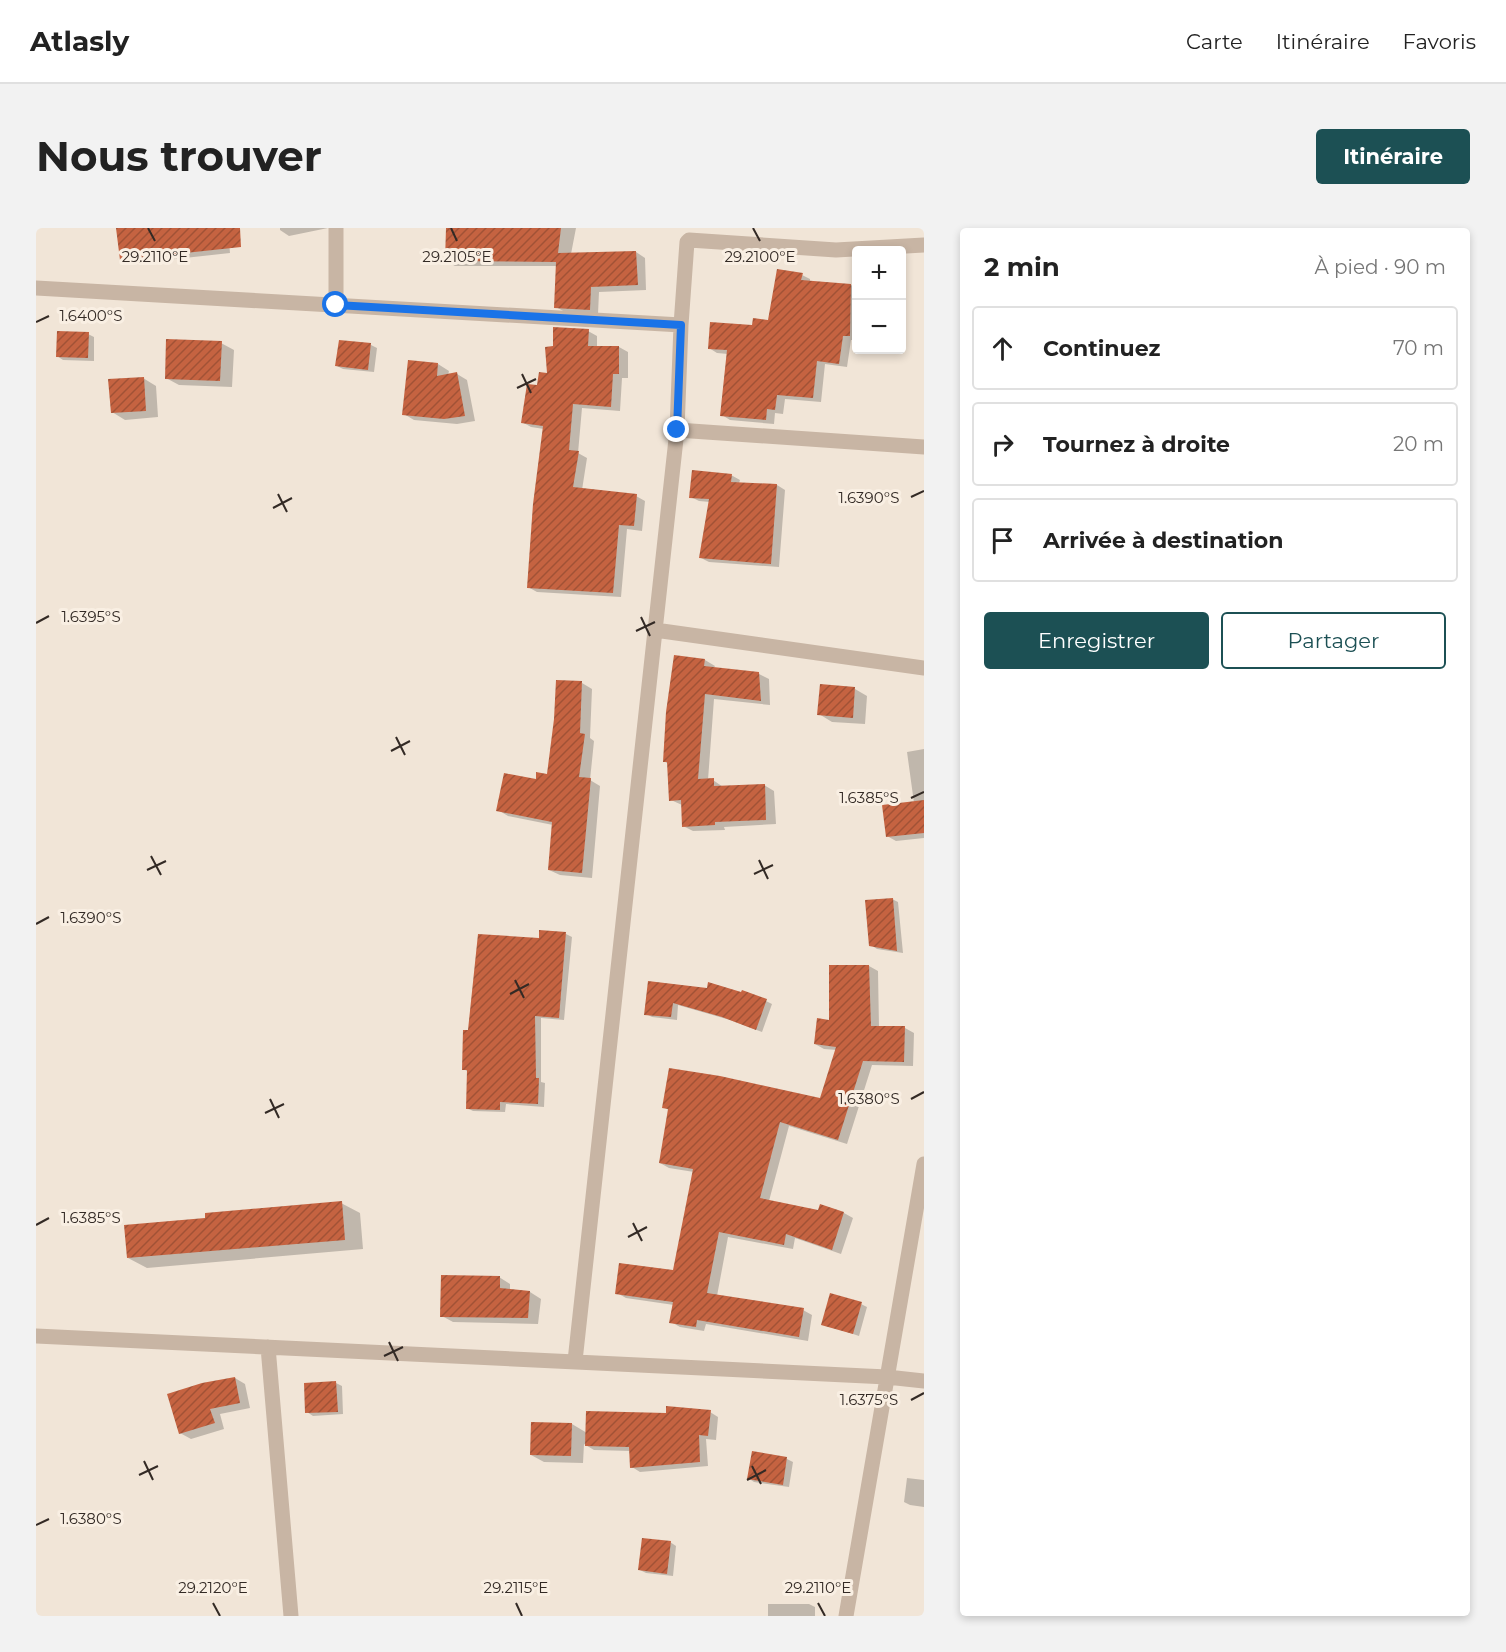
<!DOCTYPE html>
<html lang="fr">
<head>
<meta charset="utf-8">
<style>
  :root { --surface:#fff; --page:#f2f2f2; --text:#222; --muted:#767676; --line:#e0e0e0; --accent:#1c5054 }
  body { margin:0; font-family:Montserrat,sans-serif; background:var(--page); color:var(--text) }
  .controls { position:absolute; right:18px; top:18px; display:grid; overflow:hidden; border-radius:6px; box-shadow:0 3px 9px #0003 }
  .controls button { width:54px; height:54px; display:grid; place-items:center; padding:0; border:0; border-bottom:2px solid var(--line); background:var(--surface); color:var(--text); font:30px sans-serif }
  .stop { position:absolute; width:18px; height:18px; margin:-14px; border:4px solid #1a73e8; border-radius:50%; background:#fff }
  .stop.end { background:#1a73e8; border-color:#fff; box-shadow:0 2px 6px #0008 }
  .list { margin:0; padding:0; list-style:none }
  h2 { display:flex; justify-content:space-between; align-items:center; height:78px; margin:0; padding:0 24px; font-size:26px }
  h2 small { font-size:20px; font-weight:400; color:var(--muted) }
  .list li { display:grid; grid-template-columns:39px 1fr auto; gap:18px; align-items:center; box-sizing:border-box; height:84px; margin:0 12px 12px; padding:0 12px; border:2px solid var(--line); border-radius:6px }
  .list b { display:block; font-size:22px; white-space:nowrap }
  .list em { font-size:20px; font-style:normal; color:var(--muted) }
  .actions { display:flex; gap:12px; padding:18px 24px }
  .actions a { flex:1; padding:14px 0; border:2px solid var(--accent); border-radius:6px; text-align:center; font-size:21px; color:var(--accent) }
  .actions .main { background:var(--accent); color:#fff }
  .icon { flex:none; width:33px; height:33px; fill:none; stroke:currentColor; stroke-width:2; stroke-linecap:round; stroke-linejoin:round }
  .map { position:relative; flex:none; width:888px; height:1388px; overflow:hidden; border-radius:6px }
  header { display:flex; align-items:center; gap:36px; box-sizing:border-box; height:84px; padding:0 30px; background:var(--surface); border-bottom:2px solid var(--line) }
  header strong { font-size:28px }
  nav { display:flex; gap:33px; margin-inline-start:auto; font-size:21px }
  .intro { display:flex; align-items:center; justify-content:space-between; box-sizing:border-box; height:144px; padding:0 36px }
  h1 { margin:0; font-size:42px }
  .button { padding:15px 27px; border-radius:6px; background:var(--accent); color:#fff; font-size:21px; font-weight:700 }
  main { display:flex; gap:36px; padding:0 36px }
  aside { flex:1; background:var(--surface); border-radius:6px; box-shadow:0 3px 9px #0003 }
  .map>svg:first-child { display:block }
  .shadow { fill:#0003 }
  .building { fill:url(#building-hatch) }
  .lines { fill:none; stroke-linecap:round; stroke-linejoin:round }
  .minor { stroke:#c8b5a4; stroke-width:15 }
  .route { stroke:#1a73e8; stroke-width:8 }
  .ticks { fill:none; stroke:#332a25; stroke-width:2 }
  .ticks-label { font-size:15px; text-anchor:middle; fill:#332a25; stroke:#f9efe3; stroke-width:6; stroke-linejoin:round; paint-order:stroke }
</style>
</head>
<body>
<header>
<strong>Atlasly</strong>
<nav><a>Carte</a><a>Itinéraire</a><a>Favoris</a></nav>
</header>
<div class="intro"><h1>Nous trouver</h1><a class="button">Itinéraire</a></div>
<main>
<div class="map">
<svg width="888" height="1388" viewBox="0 0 888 1388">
  <defs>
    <pattern id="building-hatch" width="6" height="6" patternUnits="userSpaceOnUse" patternTransform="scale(1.5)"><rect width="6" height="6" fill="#c56341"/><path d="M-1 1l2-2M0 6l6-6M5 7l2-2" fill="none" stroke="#a15236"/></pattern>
  </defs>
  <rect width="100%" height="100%" fill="#f1e5d7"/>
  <!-- shadow -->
  <path class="shadow" d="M 82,0 L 192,0 L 194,25 L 94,36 L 85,31 Z
    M 244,0 L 292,0 L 253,8 L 244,2 Z
    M 412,0 L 540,0 L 535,26 L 600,24 L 609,30 L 610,62 L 563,64 L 562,86 L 529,84 L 520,79 L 521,38 L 419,38 L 410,33 Z
    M 766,47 L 774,51 L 774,54 L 815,57 L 820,60 L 820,112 L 815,112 L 811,139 L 789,136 L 785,174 L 749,171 L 747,186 L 739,185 L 738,196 L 694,192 L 686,187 L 692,126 L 681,125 L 673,120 L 717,99 L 733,93 Z
    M 552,103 L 561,108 L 561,120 L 583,119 L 592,124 L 592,150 L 586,150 L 584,183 L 546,180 L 542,225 L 551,230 L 546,262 L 600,268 L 609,273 L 606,303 L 591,301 L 585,369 L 501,364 L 492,359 L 508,201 L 495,199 L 486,194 L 502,159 L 513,146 L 518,120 Z
    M 52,106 L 58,109 L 58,133 L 27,132 L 21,128 Z
    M 304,113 L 335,117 L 341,120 L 338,144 L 307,141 L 301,138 Z
    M 185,115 L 198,122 L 196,159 L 143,157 L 130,150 Z
    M 373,134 L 402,136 L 413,143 L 412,147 L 421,146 L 431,152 L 439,193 L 421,196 L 378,192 L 368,186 Z
    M 107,150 L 120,158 L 122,189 L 89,192 L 76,184 Z
    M 695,247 L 704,252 L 703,255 L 741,257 L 749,262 L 743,339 L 673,334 L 665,330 L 674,274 L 663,273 L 655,269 Z
    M 640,428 L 669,432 L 679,438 L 678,440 L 723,446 L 733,451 L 734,477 L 678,471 L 672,552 L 677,552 L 687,559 L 728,557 L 738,563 L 740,596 L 688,599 L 689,602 L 657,603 L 647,598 L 646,577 L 635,572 L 632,536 L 628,533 Z
    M 546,455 L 556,461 L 554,510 L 558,513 L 554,552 L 564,558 L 556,650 L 524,647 L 513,642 L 517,597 L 472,588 L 462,582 L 501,553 L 512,547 Z
    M 785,458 L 819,461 L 831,468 L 829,496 L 796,494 L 783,486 Z
    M 888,521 L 888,610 L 860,613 L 851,608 L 878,575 L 871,524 Z
    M 856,671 L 862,674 L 867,725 L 841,721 L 835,717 Z
    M 505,703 L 530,706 L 536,709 L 528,792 L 505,790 L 505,854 L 509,855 L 508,879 L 470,876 L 469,884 L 437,883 L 431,880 L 432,844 L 428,841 L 434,803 L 504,711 Z
    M 833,738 L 842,743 L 843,799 L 869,800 L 878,805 L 877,838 L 836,837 L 811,916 L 753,898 L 733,973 L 783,984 L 785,978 L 808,985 L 817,990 L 805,1026 L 759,1010 L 757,1021 L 692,1009 L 681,1068 L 767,1082 L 776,1087 L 772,1113 L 670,1096 L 668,1103 L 644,1099 L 635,1094 L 638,1077 L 590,1070 L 581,1065 L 638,1044 L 658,944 L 633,940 L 624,935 L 633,882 L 627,879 L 785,872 L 801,822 L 788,821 L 779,816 Z
    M 613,755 L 730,773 L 736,776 L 726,804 L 694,792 L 642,777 L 641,792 L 616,789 L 610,786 Z
    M 305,975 L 324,985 L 327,1021 L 111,1040 L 92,1030 L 171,991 Z
    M 463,1049 L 474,1056 L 474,1063 L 494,1064 L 505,1071 L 502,1096 L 417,1094 L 406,1088 Z
    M 825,1076 L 831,1079 L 823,1108 L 787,1096 Z
    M 199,1150 L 209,1156 L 214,1180 L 184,1186 L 188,1201 L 155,1211 L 144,1205 Z
    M 300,1155 L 306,1158 L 307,1186 L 277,1188 L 271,1184 L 269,1156 Z
    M 674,1184 L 682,1189 L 680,1212 L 670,1211 L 672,1238 L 604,1244 L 596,1239 L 595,1223 L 558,1222 L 548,1216 L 547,1235 L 508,1234 L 495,1227 L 536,1196 L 551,1205 L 631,1186 Z
    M 717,1225 L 751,1231 L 757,1234 L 753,1259 L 718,1254 L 712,1250 Z
    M 871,1250 L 888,1252 L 888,1279 L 874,1277 L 868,1274 Z
    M 634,1314 L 640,1318 L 637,1348 L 610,1345 L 604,1342 Z
    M 732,1376 L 773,1376 L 779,1379 L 779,1388 L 732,1388 Z"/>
  <!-- building -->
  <path class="building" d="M 80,0 L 204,0 L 205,19 L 84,32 Z
    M 410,0 L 525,0 L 522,25 L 600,23 L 602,57 L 555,59 L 554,82 L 518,80 L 520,34 L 409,33 Z
    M 741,41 L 767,45 L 765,52 L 815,56 L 814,108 L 807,108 L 803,136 L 781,133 L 777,170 L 741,167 L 739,182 L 731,181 L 730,192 L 684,188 L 691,122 L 672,121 L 674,94 L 716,97 L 717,90 L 732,92 Z
    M 517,99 L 553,101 L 552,118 L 583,118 L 583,146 L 577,146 L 575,179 L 537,176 L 533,222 L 543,223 L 537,259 L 601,266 L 598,298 L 583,297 L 577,365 L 491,360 L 497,276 L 507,198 L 485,195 L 491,156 L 501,157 L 503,144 L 511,145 L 509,119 L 517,118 Z
    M 21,103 L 53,104 L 52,130 L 20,129 Z
    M 130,111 L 186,113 L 184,153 L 129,151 Z
    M 303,112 L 335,115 L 332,142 L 299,138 Z
    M 372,132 L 402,135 L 401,148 L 421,144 L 429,188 L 408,191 L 366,187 Z
    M 108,149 L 110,183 L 75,185 L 72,151 Z
    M 656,242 L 696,246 L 695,254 L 741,256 L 735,336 L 663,330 L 673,271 L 653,270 Z
    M 638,427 L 669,431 L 668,438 L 723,444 L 725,473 L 669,466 L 662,551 L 678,550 L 678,558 L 729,556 L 730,592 L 679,594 L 679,597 L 646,599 L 645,572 L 633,573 L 631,534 L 627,534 L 630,484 Z
    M 520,452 L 546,453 L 544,505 L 549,506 L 543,549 L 555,550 L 546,645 L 512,642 L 516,594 L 460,583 L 468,545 L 500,551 L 500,544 L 511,546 L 518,491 Z
    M 784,456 L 819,459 L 817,490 L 781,487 Z
    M 888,572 L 888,605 L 850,609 L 846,577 Z
    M 857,670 L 861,723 L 833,718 L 829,672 Z
    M 503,702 L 530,704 L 523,790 L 499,788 L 500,850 L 503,850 L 502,876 L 464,874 L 464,882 L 430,881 L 431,842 L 426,842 L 427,802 L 432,802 L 442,706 L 503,710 Z
    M 793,737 L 833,737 L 835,798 L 869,798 L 868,834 L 827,833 L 802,912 L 744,894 L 724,970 L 782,982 L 784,976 L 808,984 L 796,1022 L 750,1006 L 748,1017 L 683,1004 L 671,1065 L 768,1080 L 763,1109 L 661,1092 L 660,1099 L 633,1095 L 637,1074 L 579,1066 L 583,1035 L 637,1042 L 657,941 L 623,935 L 632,881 L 626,880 L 633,840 L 684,848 L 784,870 L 800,819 L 778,816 L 781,790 L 793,792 Z
    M 612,753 L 671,760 L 672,754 L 705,764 L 706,762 L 731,771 L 720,802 L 686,789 L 637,775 L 635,789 L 608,787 Z
    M 306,973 L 309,1012 L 91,1030 L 88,997 L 169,990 L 169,985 Z
    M 405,1047 L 464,1048 L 464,1060 L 494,1063 L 492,1090 L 404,1089 Z
    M 794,1065 L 826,1074 L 817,1106 L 785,1097 Z
    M 199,1149 L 204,1175 L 174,1181 L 179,1195 L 143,1206 L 131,1166 L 166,1155 Z
    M 300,1153 L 302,1184 L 269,1185 L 268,1155 Z
    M 630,1178 L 675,1182 L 672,1208 L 663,1207 L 664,1234 L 594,1240 L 593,1219 L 549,1218 L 550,1183 L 630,1185 Z
    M 495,1194 L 536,1195 L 535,1228 L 494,1227 Z
    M 716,1223 L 751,1229 L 747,1257 L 711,1251 Z
    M 606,1310 L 635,1313 L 631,1346 L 602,1342 Z"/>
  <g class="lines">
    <!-- minor -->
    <path class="minor" d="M 300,0 L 300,77
      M 0,60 L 645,97
      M 641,202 L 888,219
      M 619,402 L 888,440
      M 0,1108 L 851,1149 L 888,1153
      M 232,1119 L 255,1388
      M 539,1133 L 641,202 L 645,97 L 651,14 L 653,12 L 800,22 L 888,17
      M 810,1388 L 888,936"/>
  </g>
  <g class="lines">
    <!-- route -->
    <path class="route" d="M 300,77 L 645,97 L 641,202"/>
  </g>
  <!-- ticks -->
  <path class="ticks" d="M 112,0 L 119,13M 415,0 L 421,13M 717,0 L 724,13M 0,94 L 13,88M 486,146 L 495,165M 481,160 L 500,151M 242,266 L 251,284M 875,269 L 888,263M 237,280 L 256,270M 605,389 L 614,408M 0,395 L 13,388M 600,403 L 619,394M 360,509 L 369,527M 355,523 L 374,513M 875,570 L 888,564M 115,628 L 125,647M 723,632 L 732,651M 111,642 L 130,633M 718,646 L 737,637M 0,696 L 13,689M 479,752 L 488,770M 474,766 L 493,756M 234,871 L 243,890M 875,871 L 888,864M 229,885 L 248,876M 597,995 L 606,1013M 0,997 L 13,990M 592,1009 L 611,999M 353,1114 L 362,1133M 348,1128 L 367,1119M 875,1172 L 888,1165M 108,1233 L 117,1252M 716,1238 L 725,1256M 103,1247 L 122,1238M 711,1252 L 730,1242M 0,1297 L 13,1291M 177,1375 L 184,1388M 480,1375 L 486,1388M 782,1375 L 789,1388"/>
  <g class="ticks-label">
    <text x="119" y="34">29.2110°E</text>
    <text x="421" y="34">29.2105°E</text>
    <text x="724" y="34">29.2100°E</text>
    <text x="55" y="93">1.6400°S</text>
    <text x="833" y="275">1.6390°S</text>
    <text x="55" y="394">1.6395°S</text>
    <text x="833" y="575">1.6385°S</text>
    <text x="55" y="695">1.6390°S</text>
    <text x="833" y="876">1.6380°S</text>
    <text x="55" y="995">1.6385°S</text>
    <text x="833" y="1177">1.6375°S</text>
    <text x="55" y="1296">1.6380°S</text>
    <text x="177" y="1365">29.2120°E</text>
    <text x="480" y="1365">29.2115°E</text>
    <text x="782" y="1365">29.2110°E</text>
  </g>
</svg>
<div class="controls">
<button>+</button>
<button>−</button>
</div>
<div class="stop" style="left:300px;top:77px"></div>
<div class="stop end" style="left:641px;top:202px"></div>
</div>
<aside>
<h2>2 min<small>À pied · 90 m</small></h2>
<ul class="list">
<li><svg class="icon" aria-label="ahead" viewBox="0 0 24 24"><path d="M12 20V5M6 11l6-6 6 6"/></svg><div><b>Continuez</b></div><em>70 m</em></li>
<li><svg class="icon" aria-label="right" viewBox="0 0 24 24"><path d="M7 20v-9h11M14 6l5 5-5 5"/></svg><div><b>Tournez à droite</b></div><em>20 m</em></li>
<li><svg class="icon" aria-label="arrive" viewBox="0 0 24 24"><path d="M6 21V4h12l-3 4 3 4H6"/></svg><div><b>Arrivée à destination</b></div></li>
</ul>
<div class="actions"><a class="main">Enregistrer</a><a>Partager</a></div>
</aside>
</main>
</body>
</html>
